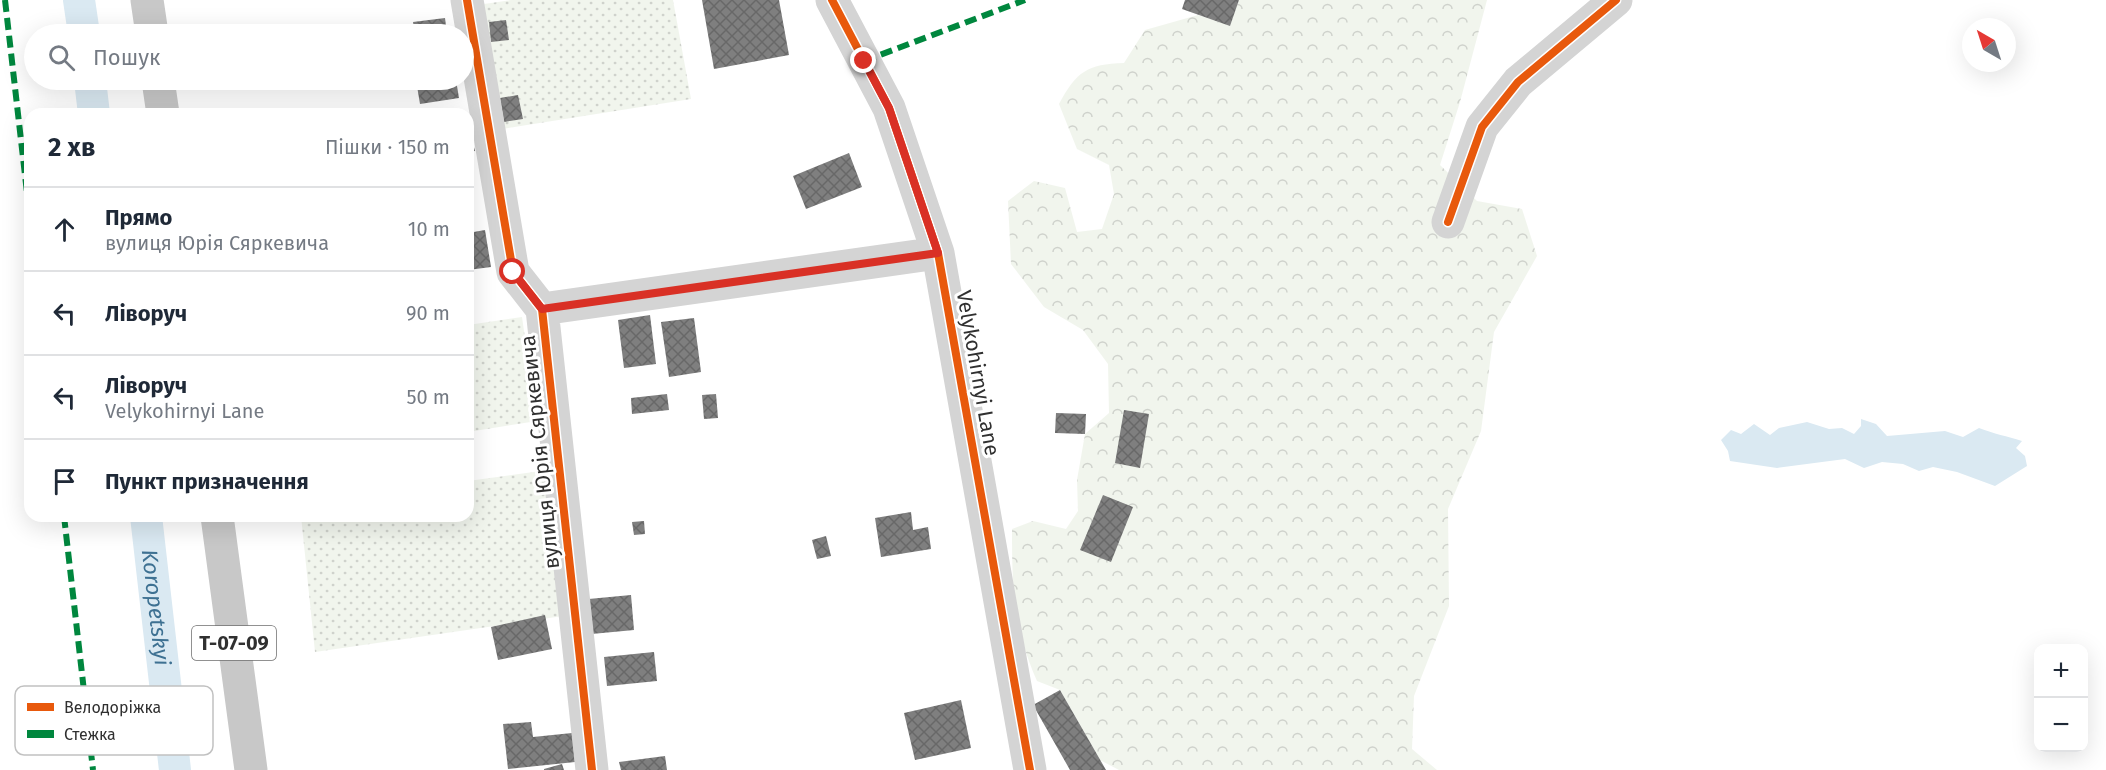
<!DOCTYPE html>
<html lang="uk">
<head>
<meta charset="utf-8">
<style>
  :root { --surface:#fff; --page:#f6f6f7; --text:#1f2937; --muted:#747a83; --line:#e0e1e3 }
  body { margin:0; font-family:"Fira Sans",sans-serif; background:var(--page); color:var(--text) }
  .controls { position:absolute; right:18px; bottom:18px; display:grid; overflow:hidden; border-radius:12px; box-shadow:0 6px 24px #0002 }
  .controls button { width:54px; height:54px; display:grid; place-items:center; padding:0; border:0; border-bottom:2px solid var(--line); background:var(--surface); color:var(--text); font:30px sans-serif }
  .compass { position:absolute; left:1962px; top:18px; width:54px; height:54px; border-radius:50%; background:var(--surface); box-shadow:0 6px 24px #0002; rotate:321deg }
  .stop { position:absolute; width:18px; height:18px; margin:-14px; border:4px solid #d93025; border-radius:50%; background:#fff }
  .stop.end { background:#d93025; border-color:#fff; box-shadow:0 2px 6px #0008 }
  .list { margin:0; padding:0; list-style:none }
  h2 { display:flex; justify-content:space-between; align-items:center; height:78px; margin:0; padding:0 24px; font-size:26px }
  h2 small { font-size:20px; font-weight:400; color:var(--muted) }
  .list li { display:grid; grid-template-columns:39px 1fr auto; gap:18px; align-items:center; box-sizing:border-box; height:84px; padding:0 24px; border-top:2px solid var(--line) }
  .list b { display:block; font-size:22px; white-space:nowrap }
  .list p { margin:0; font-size:20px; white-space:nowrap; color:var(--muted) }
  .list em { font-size:20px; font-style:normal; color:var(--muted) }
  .icon { flex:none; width:33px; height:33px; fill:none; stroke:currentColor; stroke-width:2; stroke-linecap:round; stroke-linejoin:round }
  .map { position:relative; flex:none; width:2106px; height:770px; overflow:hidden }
  .search { position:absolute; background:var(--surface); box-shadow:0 6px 24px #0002; left:24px; top:24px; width:450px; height:66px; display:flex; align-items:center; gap:15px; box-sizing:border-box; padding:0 21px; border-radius:33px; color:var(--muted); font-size:22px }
  .panel { position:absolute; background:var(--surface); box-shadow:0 6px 24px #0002; left:24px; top:108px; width:450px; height:414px; border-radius:18px }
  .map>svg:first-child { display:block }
  .forest { fill:url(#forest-crowns) }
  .park { fill:url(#park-dots) }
  .water { fill:#dae9f2 }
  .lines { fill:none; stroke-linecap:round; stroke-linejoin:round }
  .canal { stroke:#dae9f2; stroke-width:32 }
  .building { fill:url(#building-cross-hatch) }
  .minor { stroke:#d4d4d4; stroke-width:33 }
  .major { stroke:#c8c8c8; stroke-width:33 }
  .quiet { stroke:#00873e; stroke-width:6; stroke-dasharray:12 6; stroke-linecap:butt }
  .cycleway-casing { stroke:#fff; stroke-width:11 }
  .cycleway { stroke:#e8590c; stroke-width:8 }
  .route { stroke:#d93025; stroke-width:8 }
  .labels { text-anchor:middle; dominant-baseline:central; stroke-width:6; stroke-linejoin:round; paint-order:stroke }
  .shield { fill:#fff; stroke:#6e6e6e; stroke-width:1.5 }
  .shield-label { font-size:20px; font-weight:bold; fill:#303030 }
  .street-label { font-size:21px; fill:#303030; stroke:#fff }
  .water-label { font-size:22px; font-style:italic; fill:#3e7192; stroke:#fff }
  .key { fill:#fff; stroke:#c1c1c1; stroke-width:1.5 }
  .key-label { font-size:16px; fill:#303030 }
</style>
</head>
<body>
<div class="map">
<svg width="2106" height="770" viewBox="0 0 2106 770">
  <defs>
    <pattern id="forest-crowns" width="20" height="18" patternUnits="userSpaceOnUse" patternTransform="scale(1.5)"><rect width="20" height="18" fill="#f1f5ed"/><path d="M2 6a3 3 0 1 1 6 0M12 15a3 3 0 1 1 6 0" fill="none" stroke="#cfd2cc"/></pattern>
    <pattern id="park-dots" width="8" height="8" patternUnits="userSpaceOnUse" patternTransform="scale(1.5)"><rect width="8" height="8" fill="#f1f5ed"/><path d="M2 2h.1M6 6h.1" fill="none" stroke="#cfd2cc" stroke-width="1.8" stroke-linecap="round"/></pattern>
    <pattern id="building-cross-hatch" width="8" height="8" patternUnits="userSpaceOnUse" patternTransform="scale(1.5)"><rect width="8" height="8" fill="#7f7f7f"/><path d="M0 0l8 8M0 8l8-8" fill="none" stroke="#686868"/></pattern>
  </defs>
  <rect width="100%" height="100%" fill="#fff"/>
  <!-- forest -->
  <path class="forest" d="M 1239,0 L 1487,0 L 1460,102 L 1440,165 L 1477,201 L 1522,209 L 1537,256 L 1494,332 L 1481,431 L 1448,509 L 1449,606 L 1414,696 L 1412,749 L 1437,770 L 1119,770 L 1100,760 L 1060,690 L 1037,681 C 1013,626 1012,587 1012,529 L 1033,521 L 1066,529 L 1078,511 L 1077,480 L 1085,434 L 1109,413 L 1108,364 L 1083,330 L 1044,307 L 1011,264 L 1008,201 L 1034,181 L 1065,188 L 1077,232 L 1102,229 L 1114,194 L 1109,165 L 1077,149 L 1059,104 C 1076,72 1087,64 1124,63 L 1145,30 L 1198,15 L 1230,25 Z"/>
  <!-- park -->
  <path class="park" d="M 511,0 L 673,0 L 691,99 L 496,130 L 477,5 Z
    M 522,317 L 537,421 L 468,432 L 468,325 Z
    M 548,470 L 563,616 L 315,652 L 301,516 L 468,516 L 468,481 Z"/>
  <!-- water -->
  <path class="water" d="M 1861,419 L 1876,424 L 1887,436 L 1945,431 L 1963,437 L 1979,428 C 1994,434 2007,436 2022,441 L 2016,448 L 2025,456 L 2027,466 L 1995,486 L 1957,472 L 1933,467 L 1919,471 L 1903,464 L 1882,462 L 1864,468 L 1845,459 L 1777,468 L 1730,461 L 1728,451 L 1721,440 L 1731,430 L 1741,434 L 1754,424 L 1770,435 L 1779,428 L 1807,422 L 1829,429 L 1842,428 L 1854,434 L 1861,426 Z"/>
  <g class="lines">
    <!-- canal -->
    <g class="canal">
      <path d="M 79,0 L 84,34"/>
      <path d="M 90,80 L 94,114"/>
      <path id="s1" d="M 146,516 L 175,770"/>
    </g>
  </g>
  <!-- building -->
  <path class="building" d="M 702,0 L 779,0 L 789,55 L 714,69 Z
    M 1185,0 L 1239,0 L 1230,26 L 1182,9 Z
    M 445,18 L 447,34 L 415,34 L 413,22 Z
    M 506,20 L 509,40 L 491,42 L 489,22 Z
    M 416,80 L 456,80 L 459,98 L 420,104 Z
    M 518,95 L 523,119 L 504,122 L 500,98 Z
    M 468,125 L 475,151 L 468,152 Z
    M 849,153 L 862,187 L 806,209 L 793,176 Z
    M 485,230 L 491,267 L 468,270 L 468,233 Z
    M 650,315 L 656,364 L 624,368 L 618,320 Z
    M 694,318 L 701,372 L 669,377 L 661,322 Z
    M 667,394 L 669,410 L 632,414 L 631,398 Z
    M 716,394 L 718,418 L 704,419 L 702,395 Z
    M 1124,410 L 1149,414 L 1140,468 L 1115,463 Z
    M 1056,413 L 1086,414 L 1085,434 L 1055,433 Z
    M 1103,495 L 1133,507 L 1111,562 L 1080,550 Z
    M 911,512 L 913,530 L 928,527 L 931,549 L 881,557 L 875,518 Z
    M 644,521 L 645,534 L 634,535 L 632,522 Z
    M 826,536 L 831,556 L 817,559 L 812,540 Z
    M 631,595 L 634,630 L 581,635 L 578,600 Z
    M 545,615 L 552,649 L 498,660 L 491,627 Z
    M 654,652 L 657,681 L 607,686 L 604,657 Z
    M 1060,690 L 1106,770 L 1070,770 L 1033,705 Z
    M 961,700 L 971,748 L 915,760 L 904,713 Z
    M 531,722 L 533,737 L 572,733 L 575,762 L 508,769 L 503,724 Z
    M 665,756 L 667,770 L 621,770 L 619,762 Z
    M 562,764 L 564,770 L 544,770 L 544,769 Z"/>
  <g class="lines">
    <!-- minor -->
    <path class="minor" d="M 467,0 L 513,272 L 542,309 L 592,770
      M 832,0 L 889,108 L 938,253 L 1030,770
      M 1448,222 L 1482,127 L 1518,82 L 1616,0
      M 542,309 L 938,253"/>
    <!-- major -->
    <path class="major" d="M 147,0 L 152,34
      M 158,80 L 163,114
      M 217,516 L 251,770"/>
    <!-- quiet -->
    <path class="quiet" d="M 5,0 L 30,219
      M 864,61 L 1025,0
      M 64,516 L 93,770"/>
    <defs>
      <path id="cycleway" d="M 467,0 L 513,272 L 542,309 L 592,770
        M 832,0 L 889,108 L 938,253 L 1030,770
        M 1448,222 L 1482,127 L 1518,82 L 1616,0"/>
    </defs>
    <!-- cycleway casing -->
    <use href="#cycleway" class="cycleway-casing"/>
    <!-- cycleway -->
    <use href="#cycleway" class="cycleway"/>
  </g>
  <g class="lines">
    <!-- route -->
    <path class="route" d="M 513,272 L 542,309 L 938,253 L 889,108 L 864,61"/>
  </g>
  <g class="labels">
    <!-- shield labels -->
    <rect class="shield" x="192" y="626" width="84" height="34" rx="4.5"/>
    <g class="shield-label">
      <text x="234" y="643">Т-07-09</text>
    </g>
    <!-- street labels -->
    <g class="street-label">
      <text transform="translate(978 373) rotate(80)">Velykohirnyi Lane</text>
      <text transform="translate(540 452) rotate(-96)">вулиця Юрія Сяркевича</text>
    </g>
    <!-- water labels -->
    <g class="water-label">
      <text stroke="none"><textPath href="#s1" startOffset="92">Koropetskyi</textPath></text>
    </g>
  </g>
  <!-- legend -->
  <rect x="15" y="686" width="198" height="69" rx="9" class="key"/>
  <rect x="27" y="703" width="27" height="8" fill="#e8590c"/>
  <rect x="27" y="730" width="27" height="8" fill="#00873e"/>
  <g class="key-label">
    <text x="64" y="713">Велодоріжка</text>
    <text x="64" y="740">Стежка</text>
  </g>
</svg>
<div class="controls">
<button>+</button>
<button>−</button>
</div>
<svg class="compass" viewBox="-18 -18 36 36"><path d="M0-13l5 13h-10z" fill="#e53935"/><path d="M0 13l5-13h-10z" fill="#747a83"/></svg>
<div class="stop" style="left:513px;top:272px"></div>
<div class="stop end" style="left:864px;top:61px"></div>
<div class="search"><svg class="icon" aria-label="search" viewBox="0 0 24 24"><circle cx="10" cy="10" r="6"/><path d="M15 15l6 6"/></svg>Пошук</div>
<section class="panel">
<h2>2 хв<small>Пішки · 150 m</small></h2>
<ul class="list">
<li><svg class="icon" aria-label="ahead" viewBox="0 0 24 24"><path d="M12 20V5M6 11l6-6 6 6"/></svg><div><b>Прямо</b><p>вулиця Юрія Сяркевича</p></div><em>10 m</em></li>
<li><svg class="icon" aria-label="left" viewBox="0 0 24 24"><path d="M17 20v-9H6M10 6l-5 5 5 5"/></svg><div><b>Ліворуч</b></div><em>90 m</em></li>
<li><svg class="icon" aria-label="left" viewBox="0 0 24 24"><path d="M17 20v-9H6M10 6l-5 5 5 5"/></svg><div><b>Ліворуч</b><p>Velykohirnyi Lane</p></div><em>50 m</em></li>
<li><svg class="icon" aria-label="arrive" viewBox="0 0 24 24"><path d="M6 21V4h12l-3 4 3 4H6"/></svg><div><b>Пункт призначення</b></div></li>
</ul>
</section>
</div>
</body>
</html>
